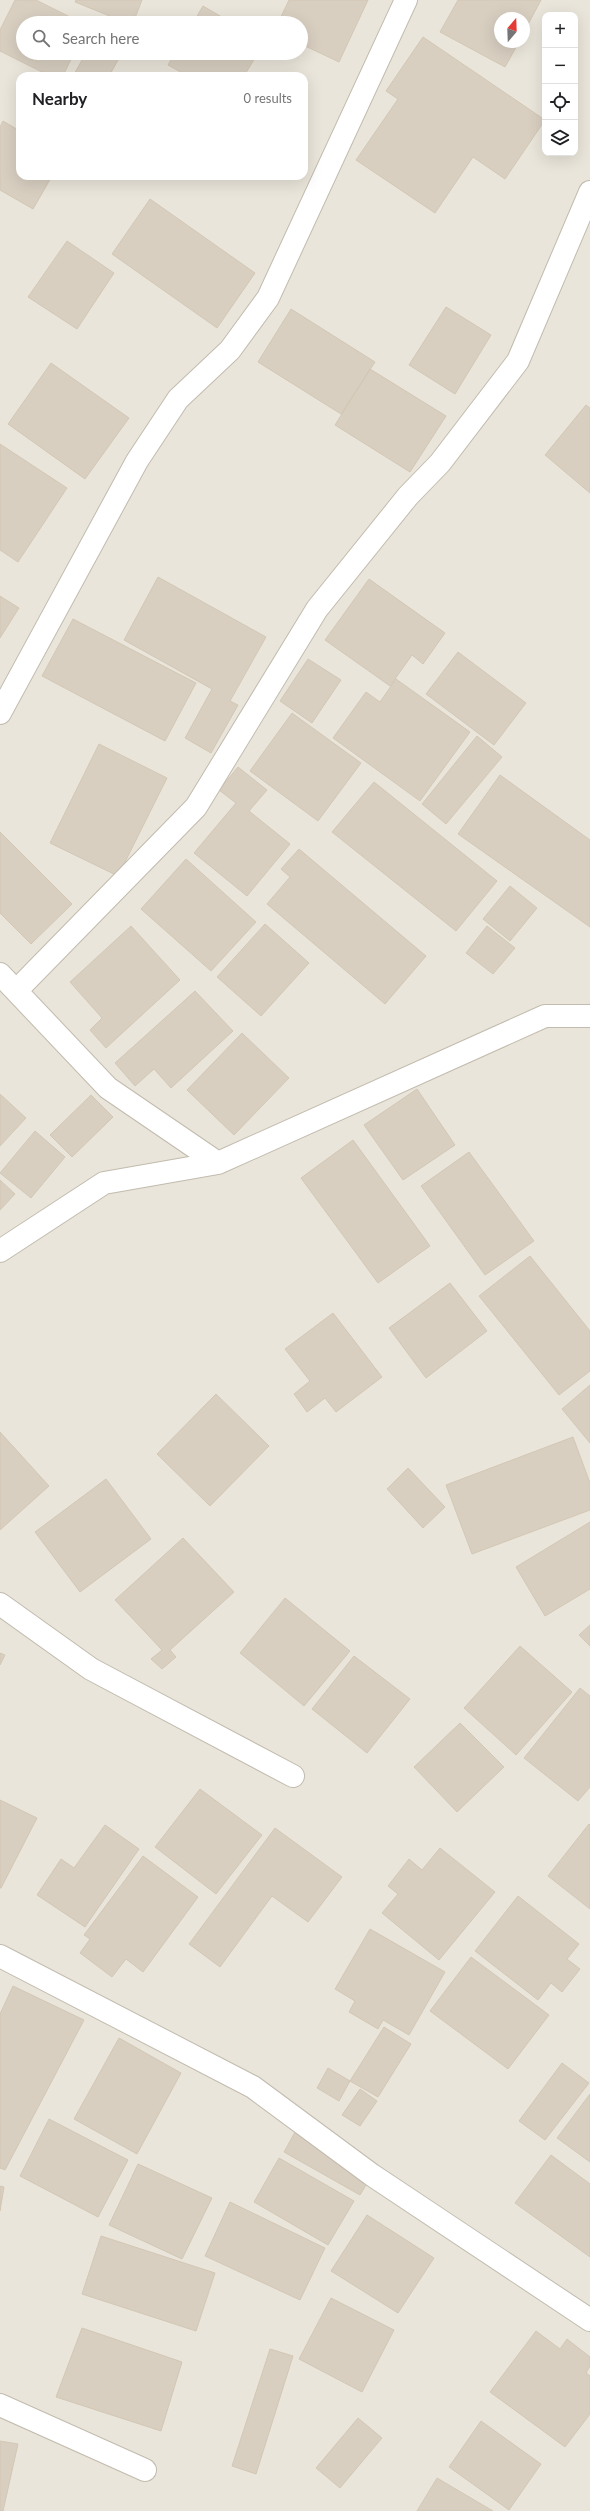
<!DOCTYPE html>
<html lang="en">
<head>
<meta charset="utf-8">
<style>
  :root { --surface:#fff; --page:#f2f2f2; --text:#202124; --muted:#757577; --line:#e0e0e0 }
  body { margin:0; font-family:Lato,sans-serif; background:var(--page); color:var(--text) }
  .controls { position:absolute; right:12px; top:12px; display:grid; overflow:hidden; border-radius:8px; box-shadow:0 4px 16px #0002 }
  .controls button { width:36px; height:36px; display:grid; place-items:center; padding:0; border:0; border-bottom:1px solid var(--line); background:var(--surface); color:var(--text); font:20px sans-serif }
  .compass { position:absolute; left:494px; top:12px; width:36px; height:36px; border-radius:50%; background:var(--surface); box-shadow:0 4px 16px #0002; rotate:19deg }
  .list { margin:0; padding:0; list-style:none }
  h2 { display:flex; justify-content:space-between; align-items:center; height:52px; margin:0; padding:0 16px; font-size:17px }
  h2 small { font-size:13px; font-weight:400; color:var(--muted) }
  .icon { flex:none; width:22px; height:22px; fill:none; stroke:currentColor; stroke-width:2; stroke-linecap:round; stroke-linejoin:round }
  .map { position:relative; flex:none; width:590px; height:2511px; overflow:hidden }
  .search { position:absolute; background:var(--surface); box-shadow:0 4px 16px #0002; left:16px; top:16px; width:292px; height:44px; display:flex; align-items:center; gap:10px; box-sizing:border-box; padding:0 14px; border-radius:22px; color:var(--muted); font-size:15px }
  .panel { position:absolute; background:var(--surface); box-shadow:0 4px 16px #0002; left:16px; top:72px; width:292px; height:108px; border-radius:12px }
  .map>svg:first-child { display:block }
  .residential { fill:#eae5da; fill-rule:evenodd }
  .building { fill:#d8cfc1; stroke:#d3c7b4 }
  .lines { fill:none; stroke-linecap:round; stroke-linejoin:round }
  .street-casing { stroke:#c2bbae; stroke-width:24 }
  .street { stroke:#fff; stroke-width:22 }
</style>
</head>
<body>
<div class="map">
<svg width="590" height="2511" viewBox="0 0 590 2511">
  <rect width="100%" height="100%" fill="#f6f3ec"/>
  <!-- residential -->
  <path class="residential" d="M 0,0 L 590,0 L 590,2511 L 0,2511 ZM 545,15 L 575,15 L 575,153 L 545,153 ZM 500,18 L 524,18 L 524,42 L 500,42 ZM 23,23 L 301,23 L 301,53 L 23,53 ZM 20,76 L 304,76 L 304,176 L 20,176 Z"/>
  <!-- building -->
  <path class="building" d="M 15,0 L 36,0 L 82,23 L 23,23 L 23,53 L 74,53 L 63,76 L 50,76 L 0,51 L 0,30 Z
    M 76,0 L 142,0 L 133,23 L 127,23 L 75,2 Z
    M 289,0 L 368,0 L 339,62 L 301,44 L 301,23 L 278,23 Z
    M 458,0 L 541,0 L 524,32 L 524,18 L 500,18 L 500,42 L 519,42 L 505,67 L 440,32 Z
    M 203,6 L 232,23 L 193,23 Z
    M 423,37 L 545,120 L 505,179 L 473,157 L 435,213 L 356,160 L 398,99 L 386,91 Z
    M 86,53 L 122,53 L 109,76 L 73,76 Z
    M 175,53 L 258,53 L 244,76 L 188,76 L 168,65 Z
    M 3,121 L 20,131 L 20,176 L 52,176 L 33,209 L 0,190 L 0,127 Z
    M 150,199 L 255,273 L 217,328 L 112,254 Z
    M 67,241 L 114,273 L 77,329 L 28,297 Z
    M 446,307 L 491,335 L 455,394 L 409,365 Z
    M 291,309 L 375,362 L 341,414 L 258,362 Z
    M 51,363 L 129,418 L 85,479 L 8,424 Z
    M 370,369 L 446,416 L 410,472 L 335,425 Z
    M 586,405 L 590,408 L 590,493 L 545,455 Z
    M 0,444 L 67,488 L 18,562 L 0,550 Z
    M 158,577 L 266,637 L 230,701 L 238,705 L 211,753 L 185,738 L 212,689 L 124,640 Z
    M 369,579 L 445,633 L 423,664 L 412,655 L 390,686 L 325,640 Z
    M 0,596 L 19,608 L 0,638 Z
    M 73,619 L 196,683 L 165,741 L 42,676 Z
    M 458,652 L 526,703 L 494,745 L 426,694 Z
    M 308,659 L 341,680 L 312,723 L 280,701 Z
    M 396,679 L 470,732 L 420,801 L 333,738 L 366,692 L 380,702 Z
    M 292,713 L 361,763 L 318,821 L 250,771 Z
    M 477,736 L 502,757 L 446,824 L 422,804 Z
    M 99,744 L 167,778 L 118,876 L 50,843 Z
    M 238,767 L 267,790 L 249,811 L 290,844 L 247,896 L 194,853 L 236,803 L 219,790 Z
    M 500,775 L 590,840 L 590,927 L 458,834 Z
    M 374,782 L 497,881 L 456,931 L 332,832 Z
    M 0,832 L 72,904 L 31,944 L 0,913 Z
    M 299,849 L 426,956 L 385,1004 L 267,904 L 290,877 L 281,869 Z
    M 186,859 L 256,922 L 211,971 L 141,909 Z
    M 510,886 L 537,908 L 510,941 L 483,919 Z
    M 265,924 L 309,963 L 261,1016 L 217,977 Z
    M 131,926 L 180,980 L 106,1048 L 90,1030 L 102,1018 L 70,982 Z
    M 487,926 L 515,948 L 493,974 L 466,953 Z
    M 195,991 L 233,1031 L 171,1088 L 154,1069 L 135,1086 L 115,1063 Z
    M 242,1033 L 289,1078 L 234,1135 L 187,1090 Z
    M 417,1089 L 455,1145 L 403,1180 L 364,1125 Z
    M 0,1094 L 26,1118 L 0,1146 Z
    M 91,1095 L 113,1117 L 72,1157 L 50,1135 Z
    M 35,1131 L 65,1157 L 31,1198 L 0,1173 Z
    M 353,1140 L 430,1246 L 378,1283 L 301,1178 Z
    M 469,1152 L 534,1241 L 485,1275 L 421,1186 Z
    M 0,1180 L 15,1194 L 0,1210 Z
    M 530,1256 L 590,1331 L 590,1371 L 559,1395 L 479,1296 Z
    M 450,1283 L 487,1331 L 426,1378 L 389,1328 Z
    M 333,1313 L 382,1377 L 336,1412 L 325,1398 L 307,1412 L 294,1394 L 310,1381 L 285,1349 Z
    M 590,1385 L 590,1443 L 562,1409 Z
    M 216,1394 L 269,1446 L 210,1506 L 157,1454 Z
    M 0,1432 L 49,1486 L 0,1530 Z
    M 573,1437 L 590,1483 L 590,1510 L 472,1554 L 446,1485 Z
    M 408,1468 L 445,1507 L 423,1528 L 387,1489 Z
    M 106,1479 L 151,1539 L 80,1592 L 35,1532 Z
    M 590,1522 L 590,1589 L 545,1616 L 516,1567 Z
    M 183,1538 L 234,1592 L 170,1650 L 176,1657 L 162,1669 L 151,1659 L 162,1650 L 115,1600 Z
    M 285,1598 L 350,1651 L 304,1706 L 240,1653 Z
    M 590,1625 L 590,1646 L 579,1635 Z
    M 520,1646 L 572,1692 L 516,1755 L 464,1708 Z
    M 0,1653 L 5,1655 L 0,1665 Z
    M 354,1656 L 410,1699 L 367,1753 L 312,1709 Z
    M 580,1688 L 590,1696 L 590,1787 L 578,1801 L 524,1758 Z
    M 460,1723 L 504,1767 L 457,1812 L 414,1767 Z
    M 200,1789 L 262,1835 L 216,1894 L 155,1847 Z
    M 0,1800 L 37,1818 L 1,1888 L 0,1888 Z
    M 589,1824 L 590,1825 L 590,1909 L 548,1876 Z
    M 105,1825 L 139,1849 L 85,1927 L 37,1895 L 61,1859 L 74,1868 Z
    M 275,1828 L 342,1877 L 308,1922 L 272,1896 L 220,1967 L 189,1944 Z
    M 440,1848 L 495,1892 L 439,1960 L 382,1913 L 398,1894 L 388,1886 L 409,1859 L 422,1870 Z
    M 143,1856 L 198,1897 L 143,1972 L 126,1959 L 112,1977 L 80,1953 L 90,1939 L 84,1935 Z
    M 518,1896 L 579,1944 L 567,1959 L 580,1969 L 562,1992 L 551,1983 L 538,2000 L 475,1951 Z
    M 370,1929 L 445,1972 L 409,2035 L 383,2020 L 378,2029 L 349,2012 L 355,2001 L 335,1989 Z
    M 471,1957 L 549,2015 L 508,2069 L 430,2011 Z
    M 13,1986 L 84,2020 L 5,2170 L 0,2168 L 0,2014 Z
    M 384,2027 L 411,2044 L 378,2097 L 350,2081 Z
    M 119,2038 L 181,2073 L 137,2154 L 74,2119 Z
    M 562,2063 L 589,2083 L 545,2140 L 519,2121 Z
    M 328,2068 L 350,2081 L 339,2101 L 317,2088 Z
    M 360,2089 L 377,2101 L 360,2126 L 342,2115 Z
    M 590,2094 L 590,2162 L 557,2138 Z
    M 49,2119 L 128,2160 L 98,2217 L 20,2176 Z
    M 295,2132 L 372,2175 L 360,2195 L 284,2152 Z
    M 551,2155 L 590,2184 L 590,2257 L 515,2203 Z
    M 279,2158 L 354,2201 L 328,2245 L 254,2202 Z
    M 138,2164 L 212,2198 L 182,2259 L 109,2225 Z
    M 0,2186 L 4,2187 L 0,2211 Z
    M 230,2202 L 325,2248 L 300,2300 L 205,2256 Z
    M 367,2215 L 434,2258 L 398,2313 L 331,2271 Z
    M 101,2236 L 215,2273 L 196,2331 L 82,2294 Z
    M 331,2298 L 394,2330 L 362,2392 L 299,2359 Z
    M 82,2328 L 182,2362 L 161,2431 L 56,2397 Z
    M 536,2331 L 560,2349 L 567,2339 L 590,2357 L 590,2366 L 586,2373 L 590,2376 L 590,2414 L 565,2447 L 490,2392 Z
    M 270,2349 L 293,2356 L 256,2474 L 232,2466 Z
    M 358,2418 L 382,2438 L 340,2488 L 316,2468 Z
    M 481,2421 L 541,2464 L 509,2510 L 449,2467 Z
    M 0,2441 L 18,2444 L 3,2511 L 0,2511 Z
    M 437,2478 L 493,2511 L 417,2511 Z"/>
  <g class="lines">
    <defs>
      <path id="street" d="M 0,713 L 137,461 L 178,399 L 230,350 L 268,298 L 406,0
        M 0,974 L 108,1088 L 218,1163
        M 16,991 L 196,807 L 317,609 L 408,496 L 440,463 L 518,361 L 590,192
        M 0,1251 L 104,1183 L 218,1163 L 545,1016 L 590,1016
        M 0,1604 L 91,1669 L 293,1776
        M 0,1956 L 253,2087 L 372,2175 L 590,2320
        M 0,2405 L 145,2470"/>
    </defs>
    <!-- street casing -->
    <use href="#street" class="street-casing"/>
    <!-- street -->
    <use href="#street" class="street"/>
  </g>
</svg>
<div class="controls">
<button>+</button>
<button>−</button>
<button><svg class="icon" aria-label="locate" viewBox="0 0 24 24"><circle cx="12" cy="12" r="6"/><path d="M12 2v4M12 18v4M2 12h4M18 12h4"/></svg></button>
<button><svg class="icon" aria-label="layers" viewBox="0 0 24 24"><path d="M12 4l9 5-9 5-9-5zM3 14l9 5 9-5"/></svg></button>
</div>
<svg class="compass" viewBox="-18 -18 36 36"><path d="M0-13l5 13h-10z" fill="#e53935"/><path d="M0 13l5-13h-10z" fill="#757577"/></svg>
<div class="search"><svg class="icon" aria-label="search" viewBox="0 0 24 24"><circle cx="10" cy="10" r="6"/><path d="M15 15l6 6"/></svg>Search here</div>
<section class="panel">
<h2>Nearby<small>0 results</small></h2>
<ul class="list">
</ul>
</section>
</div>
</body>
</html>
